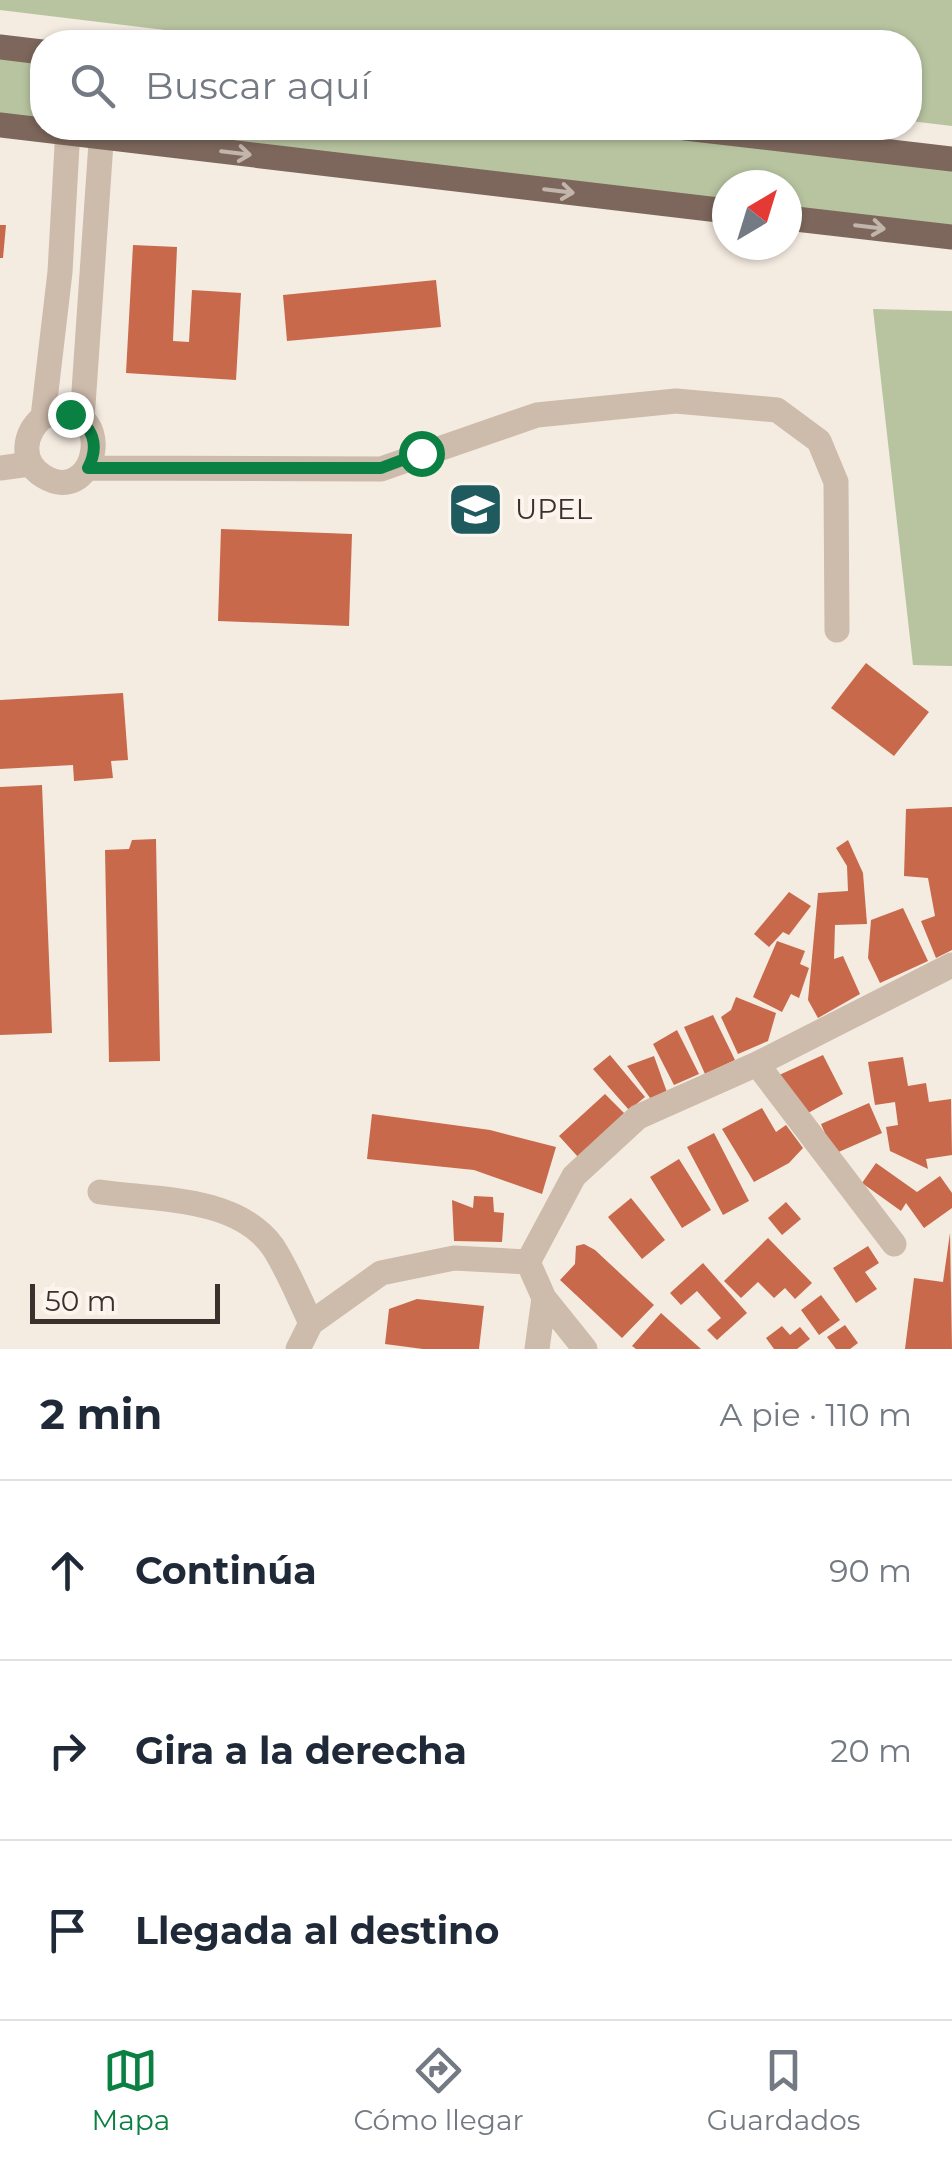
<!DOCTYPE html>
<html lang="es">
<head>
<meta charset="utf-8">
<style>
  :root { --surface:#fff; --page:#f6f6f7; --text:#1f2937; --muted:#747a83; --line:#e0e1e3; --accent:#0b8043 }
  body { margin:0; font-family:Montserrat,sans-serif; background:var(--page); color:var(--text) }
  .compass { position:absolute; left:712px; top:170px; width:90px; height:90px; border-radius:50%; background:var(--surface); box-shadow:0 2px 8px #0004; rotate:38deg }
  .scale { position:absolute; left:30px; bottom:25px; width:190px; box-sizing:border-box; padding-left:10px; border:5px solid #3b302b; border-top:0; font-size:28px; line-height:35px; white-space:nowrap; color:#3b302b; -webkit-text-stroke:8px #fbf5ee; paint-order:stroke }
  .stop { position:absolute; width:30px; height:30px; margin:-22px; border:8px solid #0b8043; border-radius:50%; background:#fff }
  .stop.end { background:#0b8043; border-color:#fff; box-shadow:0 2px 10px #0008 }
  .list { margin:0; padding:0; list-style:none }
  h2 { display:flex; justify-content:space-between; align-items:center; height:130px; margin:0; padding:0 40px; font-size:42px }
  h2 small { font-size:32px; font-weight:400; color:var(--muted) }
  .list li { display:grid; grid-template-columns:65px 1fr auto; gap:30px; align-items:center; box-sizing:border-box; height:180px; padding:0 40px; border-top:2px solid var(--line) }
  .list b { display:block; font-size:38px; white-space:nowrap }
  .list em { font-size:32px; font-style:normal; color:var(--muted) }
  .icon { flex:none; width:55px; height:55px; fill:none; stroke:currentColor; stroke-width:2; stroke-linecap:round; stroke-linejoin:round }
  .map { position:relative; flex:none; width:952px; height:1349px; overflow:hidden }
  .search { position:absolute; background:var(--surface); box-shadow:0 2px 8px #0004; left:30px; right:30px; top:30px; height:110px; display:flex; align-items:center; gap:25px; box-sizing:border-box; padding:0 35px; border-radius:40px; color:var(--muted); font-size:38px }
  .sheet { height:670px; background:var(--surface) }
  nav { display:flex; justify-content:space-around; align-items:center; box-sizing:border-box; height:140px; border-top:2px solid var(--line); background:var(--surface); font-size:28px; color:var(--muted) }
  nav a { display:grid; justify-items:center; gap:5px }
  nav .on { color:var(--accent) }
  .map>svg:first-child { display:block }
  .green { fill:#b8c4a0 }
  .building { fill:#c8694b }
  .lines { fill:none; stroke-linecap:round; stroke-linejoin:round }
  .minor { stroke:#cdbbac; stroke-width:25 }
  .major { stroke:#7d675c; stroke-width:25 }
  .oneway { stroke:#c2b5ac }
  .route { stroke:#0b8043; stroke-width:12 }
  .labels { text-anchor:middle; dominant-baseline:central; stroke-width:8; stroke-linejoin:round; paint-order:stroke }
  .poi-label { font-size:28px; fill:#3b302b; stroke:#fbf5ee; text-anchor:start }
</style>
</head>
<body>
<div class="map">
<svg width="952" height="1349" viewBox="0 0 952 1349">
  <rect width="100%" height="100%" fill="#f4ebe1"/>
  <!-- green -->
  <path class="green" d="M 0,0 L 952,0 L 952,126 L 910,121 L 910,42 L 265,42 L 0,10 Z
    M 0,47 L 42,52 L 42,128 L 685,128 L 952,159 L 952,237 L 787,218 L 787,185 L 727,185 L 727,211 L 0,125 Z
    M 873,309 L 952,311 L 952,666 L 913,665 Z"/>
  <!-- building -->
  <path class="building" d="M 0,225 L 6,225 L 3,258 L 0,258 Z
    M 133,245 L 177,247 L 173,341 L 189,342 L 192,290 L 241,293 L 236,380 L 126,373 Z
    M 436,280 L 441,327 L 287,341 L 283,295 Z
    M 221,529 L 352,534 L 349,626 L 218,621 Z
    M 866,663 L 929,712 L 894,756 L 831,708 Z
    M 123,693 L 128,760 L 111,761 L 113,778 L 74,781 L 73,765 L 0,769 L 0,700 Z
    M 42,785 L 52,1033 L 0,1035 L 0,787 Z
    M 952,807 L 952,950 L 936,958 L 921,921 L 935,916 L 928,878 L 904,876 L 906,809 Z
    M 156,839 L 160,1061 L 109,1062 L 105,850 L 129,849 L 132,840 Z
    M 848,840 L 863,873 L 867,924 L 835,925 L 834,959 L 843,956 L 860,994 L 818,1018 L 808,1000 L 818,893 L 848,891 L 847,866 L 836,848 Z
    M 789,892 L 811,906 L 789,935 L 783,932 L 769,947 L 754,934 Z
    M 903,908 L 928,961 L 880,983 L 868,958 L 871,920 Z
    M 777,941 L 805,951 L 800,964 L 809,968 L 799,998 L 791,994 L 782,1012 L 753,997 Z
    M 736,997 L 776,1013 L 768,1041 L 738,1054 L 721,1017 L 731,1010 Z
    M 713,1015 L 735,1060 L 705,1074 L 684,1027 Z
    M 677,1030 L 699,1074 L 674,1085 L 653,1044 Z
    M 610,1055 L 645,1097 L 629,1110 L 593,1069 Z
    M 823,1055 L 843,1094 L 808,1113 L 777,1076 Z
    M 654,1056 L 668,1095 L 653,1102 L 627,1066 Z
    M 903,1057 L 908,1086 L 926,1083 L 929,1102 L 951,1099 L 952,1155 L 926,1159 L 928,1169 L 890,1151 L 886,1127 L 898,1125 L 895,1102 L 875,1105 L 868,1062 Z
    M 605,1094 L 625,1114 L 579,1158 L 559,1136 Z
    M 869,1103 L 882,1133 L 834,1154 L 821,1124 Z
    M 762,1108 L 776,1132 L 786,1125 L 803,1148 L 789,1163 L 754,1182 L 722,1129 Z
    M 372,1114 L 490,1130 L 556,1147 L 542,1194 L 474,1170 L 367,1159 Z
    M 714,1133 L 749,1201 L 723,1215 L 687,1147 Z
    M 679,1159 L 711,1210 L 682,1228 L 650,1177 Z
    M 876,1163 L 917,1192 L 940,1176 L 952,1193 L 952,1208 L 924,1228 L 906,1203 L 901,1211 L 862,1183 Z
    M 474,1196 L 493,1197 L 494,1212 L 504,1213 L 502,1242 L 454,1241 L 452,1200 L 473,1208 Z
    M 631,1198 L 665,1240 L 642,1259 L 608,1217 Z
    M 786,1202 L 801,1219 L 782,1235 L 768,1218 Z
    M 950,1233 L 952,1349 L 905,1349 L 914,1278 L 943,1282 Z
    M 768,1238 L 812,1283 L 795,1299 L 785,1288 L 774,1298 L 758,1282 L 741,1298 L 724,1281 Z
    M 584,1244 L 595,1250 L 654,1305 L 622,1338 L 560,1280 L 575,1264 L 576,1246 Z
    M 868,1246 L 879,1263 L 865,1272 L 877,1289 L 856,1303 L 833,1268 Z
    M 703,1263 L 747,1313 L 717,1340 L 707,1330 L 721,1318 L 697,1291 L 681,1305 L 670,1293 Z
    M 821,1295 L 840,1320 L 819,1335 L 801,1310 Z
    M 417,1299 L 484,1306 L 479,1349 L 423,1349 L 385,1344 L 389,1309 Z
    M 661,1313 L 701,1349 L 636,1349 L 632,1346 Z
    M 845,1325 L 858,1343 L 850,1349 L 836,1349 L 827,1337 Z
    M 782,1326 L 790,1335 L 800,1327 L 810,1339 L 797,1349 L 774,1349 L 766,1338 Z"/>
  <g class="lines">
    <!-- minor -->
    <path class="minor" d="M 43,417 C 120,391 99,511 43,476 C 19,461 24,433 43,417 L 60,272 L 68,128
      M 82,420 L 102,128
      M 0,468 L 30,464
      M 88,468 L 381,469 L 537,415 L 676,401 L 777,410 L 819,441 L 836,482 L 837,630
      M 757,1064 L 894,1244
      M 100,1192 C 155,1200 237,1196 273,1247 C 288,1270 299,1298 311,1323
      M 298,1349 L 311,1323 L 381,1273 L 454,1258 L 528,1262
      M 537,1349 L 544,1298
      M 585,1349 L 544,1298 L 528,1262 L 574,1176 L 638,1117 L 757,1064 L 952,965"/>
    <!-- major -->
    <path class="major" d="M 0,47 L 42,52
      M 0,125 L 727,211
      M 685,128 L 952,159
      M 787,218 L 952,237"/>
  </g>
  <!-- one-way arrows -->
  <defs><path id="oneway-shaft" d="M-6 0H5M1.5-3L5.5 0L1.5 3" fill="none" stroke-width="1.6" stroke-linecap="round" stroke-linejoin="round" transform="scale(2.5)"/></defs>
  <g class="oneway">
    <use href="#oneway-shaft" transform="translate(236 153) rotate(7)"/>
    <use href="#oneway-shaft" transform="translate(559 191) rotate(7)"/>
    <use href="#oneway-shaft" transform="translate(870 227) rotate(7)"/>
  </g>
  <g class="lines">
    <!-- route -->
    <path class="route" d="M 70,414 C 93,426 100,445 88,468 L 381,468 L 421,453"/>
  </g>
  <!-- icons -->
  <defs>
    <symbol id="university-square" viewBox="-11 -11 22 22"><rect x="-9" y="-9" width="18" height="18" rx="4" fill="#1f5a5e" stroke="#fbf5ee"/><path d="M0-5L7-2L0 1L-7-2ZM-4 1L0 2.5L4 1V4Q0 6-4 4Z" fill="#fff"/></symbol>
  </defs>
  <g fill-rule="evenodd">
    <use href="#university-square" x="444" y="478" width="63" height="63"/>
  </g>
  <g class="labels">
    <!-- poi labels -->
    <g class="poi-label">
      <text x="515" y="509">UPEL</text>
    </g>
  </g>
</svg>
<svg class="compass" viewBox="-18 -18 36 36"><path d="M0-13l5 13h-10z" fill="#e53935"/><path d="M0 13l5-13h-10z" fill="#747a83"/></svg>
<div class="scale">50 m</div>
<div class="stop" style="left:421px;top:453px"></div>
<div class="stop end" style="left:70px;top:414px"></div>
<div class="search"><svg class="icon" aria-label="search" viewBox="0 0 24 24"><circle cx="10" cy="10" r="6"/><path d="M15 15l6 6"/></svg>Buscar aquí</div>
</div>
<section class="sheet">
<h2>2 min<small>A pie · 110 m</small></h2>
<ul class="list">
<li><svg class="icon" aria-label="ahead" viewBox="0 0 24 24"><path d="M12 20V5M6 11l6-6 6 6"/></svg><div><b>Continúa</b></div><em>90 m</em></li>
<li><svg class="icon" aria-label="right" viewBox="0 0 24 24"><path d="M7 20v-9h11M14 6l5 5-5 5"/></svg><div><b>Gira a la derecha</b></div><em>20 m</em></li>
<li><svg class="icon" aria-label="arrive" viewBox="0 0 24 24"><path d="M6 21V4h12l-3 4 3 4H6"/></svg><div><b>Llegada al destino</b></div></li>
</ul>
</section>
<nav>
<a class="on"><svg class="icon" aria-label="map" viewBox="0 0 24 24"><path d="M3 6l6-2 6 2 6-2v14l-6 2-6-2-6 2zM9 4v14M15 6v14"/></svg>Mapa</a>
<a><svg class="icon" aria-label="directions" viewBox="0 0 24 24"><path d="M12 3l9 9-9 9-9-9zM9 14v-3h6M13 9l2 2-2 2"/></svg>Cómo llegar</a>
<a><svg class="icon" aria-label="saved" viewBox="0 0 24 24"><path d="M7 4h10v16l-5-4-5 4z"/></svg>Guardados</a>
</nav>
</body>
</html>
